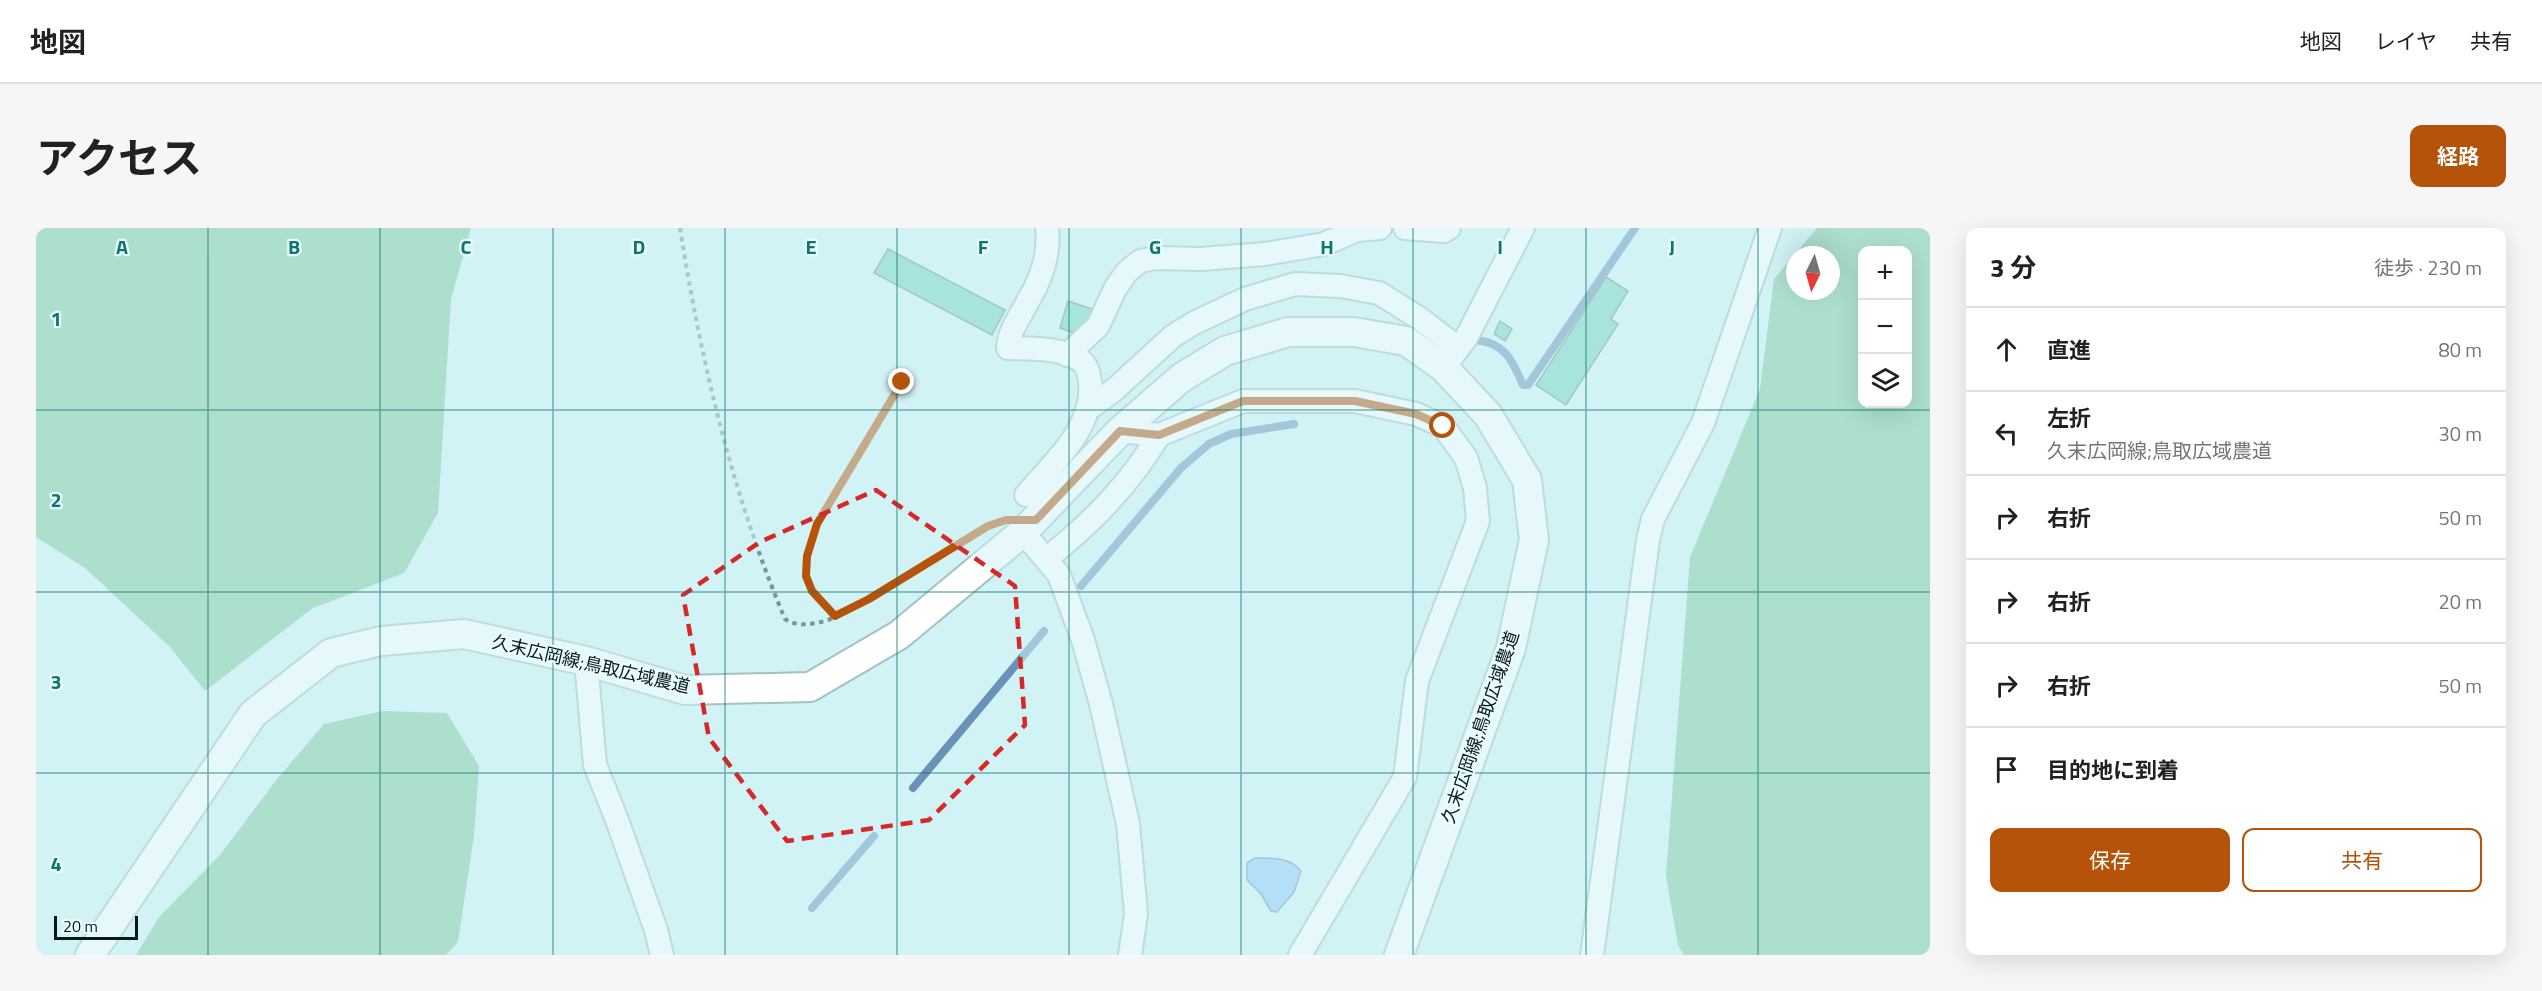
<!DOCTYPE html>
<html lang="ja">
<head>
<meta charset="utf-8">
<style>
  :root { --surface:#fff; --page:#f6f6f6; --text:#202124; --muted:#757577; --line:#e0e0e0; --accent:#b45309 }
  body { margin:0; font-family:"Titillium Web","Noto Sans JP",sans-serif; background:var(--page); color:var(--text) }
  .controls { position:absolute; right:18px; top:18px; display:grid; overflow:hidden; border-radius:12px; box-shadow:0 6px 24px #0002 }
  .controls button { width:54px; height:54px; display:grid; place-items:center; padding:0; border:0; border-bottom:2px solid var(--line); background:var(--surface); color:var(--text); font:30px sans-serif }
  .compass { position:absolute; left:1750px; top:18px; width:54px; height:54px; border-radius:50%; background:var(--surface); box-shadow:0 6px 24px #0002; rotate:185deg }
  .scale { position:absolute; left:18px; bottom:15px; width:84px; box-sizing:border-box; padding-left:6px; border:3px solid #0b1718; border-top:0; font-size:16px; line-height:21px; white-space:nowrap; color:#0b1718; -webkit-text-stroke:4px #e9fdff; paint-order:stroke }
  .stop { position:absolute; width:18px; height:18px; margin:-14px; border:4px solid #b45309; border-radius:50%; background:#fff }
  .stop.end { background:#b45309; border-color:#fff; box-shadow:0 2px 6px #0008 }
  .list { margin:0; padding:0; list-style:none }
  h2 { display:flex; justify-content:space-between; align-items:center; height:78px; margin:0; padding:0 24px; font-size:26px }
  h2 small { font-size:20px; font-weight:400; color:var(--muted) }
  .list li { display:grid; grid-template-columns:39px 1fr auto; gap:18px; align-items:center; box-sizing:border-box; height:84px; padding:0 24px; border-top:2px solid var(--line) }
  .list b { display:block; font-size:22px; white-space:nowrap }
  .list p { margin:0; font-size:20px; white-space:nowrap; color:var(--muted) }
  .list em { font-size:20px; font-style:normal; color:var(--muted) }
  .actions { display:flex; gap:12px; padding:18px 24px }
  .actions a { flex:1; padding:14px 0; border:2px solid var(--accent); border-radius:12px; text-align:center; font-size:21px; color:var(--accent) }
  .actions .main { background:var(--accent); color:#fff }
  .icon { flex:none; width:33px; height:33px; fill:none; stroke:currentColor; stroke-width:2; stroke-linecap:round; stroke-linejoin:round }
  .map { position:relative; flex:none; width:1894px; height:727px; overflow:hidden; border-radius:12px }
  header { display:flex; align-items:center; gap:36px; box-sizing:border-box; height:84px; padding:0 30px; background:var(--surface); border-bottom:2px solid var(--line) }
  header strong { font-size:28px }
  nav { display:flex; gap:33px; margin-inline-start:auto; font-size:21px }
  .intro { display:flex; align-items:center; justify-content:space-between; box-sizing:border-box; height:144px; padding:0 36px }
  h1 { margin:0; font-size:42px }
  .button { padding:15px 27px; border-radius:12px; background:var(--accent); color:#fff; font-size:21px; font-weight:700 }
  main { display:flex; gap:36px; padding:0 36px }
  aside { flex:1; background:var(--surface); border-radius:12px; box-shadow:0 6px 24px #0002 }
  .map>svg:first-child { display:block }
  .forest { fill:#80c79c; fill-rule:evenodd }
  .water { fill:#90c7fc; stroke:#6892b8; stroke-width:1.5 }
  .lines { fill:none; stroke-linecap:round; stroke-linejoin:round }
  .stream { stroke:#6892b8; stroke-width:8 }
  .building { fill:#74d3c0; stroke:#729089; stroke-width:1.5 }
  .minor-casing { stroke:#a2c2c4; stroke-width:26 }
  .tertiary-casing { stroke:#a2c2c4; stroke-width:32 }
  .path { stroke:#7b9495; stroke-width:4; stroke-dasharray:4.5 4.5; stroke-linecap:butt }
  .minor { stroke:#fff; stroke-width:22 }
  .tertiary { stroke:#fff; stroke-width:28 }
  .route { stroke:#b45309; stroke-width:8 }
  .marked { fill:none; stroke:#d62828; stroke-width:4.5; stroke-dasharray:12 8; stroke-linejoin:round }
  .grid { fill:none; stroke:#0f766e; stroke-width:1.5; stroke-opacity:0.55 }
  .labels { text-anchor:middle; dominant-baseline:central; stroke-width:4.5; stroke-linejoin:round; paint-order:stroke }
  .street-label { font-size:18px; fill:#0b1718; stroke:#e9fdff }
  .grid-label { font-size:20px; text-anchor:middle; font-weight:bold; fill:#0f766e; stroke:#e9fdff; stroke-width:4.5; stroke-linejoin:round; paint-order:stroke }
</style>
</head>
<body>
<header>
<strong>地図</strong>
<nav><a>地図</a><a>レイヤ</a><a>共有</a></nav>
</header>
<div class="intro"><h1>アクセス</h1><a class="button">経路</a></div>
<main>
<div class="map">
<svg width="1894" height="727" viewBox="0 0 1894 727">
  <rect width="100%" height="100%" fill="#d1f3f5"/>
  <!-- forest -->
  <path class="forest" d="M 0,0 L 435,0 L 415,71 L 402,285 L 368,345 L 277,380 L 169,463 L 134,419 L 49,340 L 0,309 Z
    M 1781,0 L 1894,0 L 1894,727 L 1648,727 L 1642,717 L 1630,648 L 1654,329 L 1724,161 L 1738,51 ZM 1872,22 L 1872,176 L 1826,176 L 1826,22 ZM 1759,27 L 1795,27 L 1795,63 L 1759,63 Z
    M 347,483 L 411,485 L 443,538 L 438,607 L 422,714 L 410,727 L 100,727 L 123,689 L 184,627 L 242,550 L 288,496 Z"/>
  <!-- water -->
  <path class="water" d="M 1219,630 C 1235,630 1254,629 1265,643 L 1258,664 L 1241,684 L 1235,683 L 1225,666 L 1211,652 L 1211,635 Z"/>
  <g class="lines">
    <!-- stream -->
    <path class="stream" d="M 1438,112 C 1468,114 1476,131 1487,157 L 1492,157 L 1599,0
      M 1045,358 L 1145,240 L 1173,216 L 1195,206 L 1258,196
      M 877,560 L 1008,403
      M 776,680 L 838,608"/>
  </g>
  <!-- building -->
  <path class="building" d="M 852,21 L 969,82 L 956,107 L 838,45 Z
    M 1570,49 L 1592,63 L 1575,91 L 1582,96 L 1530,177 L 1500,157 Z
    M 1032,73 L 1056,81 L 1047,108 L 1024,100 Z
    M 1464,93 L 1476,101 L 1469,113 L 1458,106 Z"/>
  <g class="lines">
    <defs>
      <path id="minor" d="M 1369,0 L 1408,3 L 1413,0
        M 1031,127 L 1062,98 L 1079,61 L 1090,45 L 1104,33 L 1120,30 L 1165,31 L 1229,26 L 1288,16 L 1321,2 L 1344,0
        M 1414,131 L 1430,110 L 1487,0
        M 1052,181 L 1078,162 L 1137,108 L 1158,95 L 1209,71 L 1259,56 L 1304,58 L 1343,65 L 1383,90 L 1422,120
        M 1084,203 L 1123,207 L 1207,173 L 1319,173 L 1380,186 L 1407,198 L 1430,230 L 1439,260 L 1442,293 L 1381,453 L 1369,549 L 1264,727
        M 990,267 C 1017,235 1059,200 1054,153 C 1053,146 1051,137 1045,133 C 1026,119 994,121 972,120 C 973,102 984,89 992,73 C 1006,50 1014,26 1011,0
        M 987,304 L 1023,347 L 1047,412 L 1065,476 L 1092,596 L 1100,686 L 1094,727
        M 1010,331 C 1055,296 1094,256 1123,207
        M 550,433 L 559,537 L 581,592 L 620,702 L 626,727
        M 1556,727 L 1612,312 L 1617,291 L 1667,195 L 1734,0"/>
      <path id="tertiary" d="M 54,727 L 217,486 L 295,425 L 345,413 L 428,406 L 550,433 L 649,462 L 774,459 L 863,407 L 987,304 L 1084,203 L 1145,150 L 1189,123 L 1252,104 L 1318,104 L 1370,113 L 1407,139 L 1452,187 L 1491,252 L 1498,312 L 1475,420 L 1363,727"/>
    </defs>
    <!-- minor casing -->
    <use href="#minor" class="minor-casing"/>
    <!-- tertiary casing -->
    <use href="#tertiary" class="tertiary-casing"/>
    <!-- path -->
    <path class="path" d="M 644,0 C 665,133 696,266 749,391 C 759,398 773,397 785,394 C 798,391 810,383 822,377 C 861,357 897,332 933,309
      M 799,388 L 776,364 L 770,348 L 771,328 L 781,296 L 866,154"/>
    <!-- minor -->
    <use href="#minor" class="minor"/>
    <!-- tertiary -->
    <use href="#tertiary" class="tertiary"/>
  </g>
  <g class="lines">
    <!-- route -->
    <path class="route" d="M 866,154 L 781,296 L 771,328 L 770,348 L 776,363 L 799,388 L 833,371 L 952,298 L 970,292 L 1000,292 L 1084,203 L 1123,207 L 1207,173 L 1319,173 L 1380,186 L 1407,198"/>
  </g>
  <!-- marked area -->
  <path d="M0 0H1894V727H0ZM 840,262 L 979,358 L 989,497 L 893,592 L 751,613 L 673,510 L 647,367 L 724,314 Z" fill="#d1f3f5" fill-opacity=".55" fill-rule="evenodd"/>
  <path class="marked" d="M 840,262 L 979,358 L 989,497 L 893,592 L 751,613 L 673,510 L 647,367 L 724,314 Z"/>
  <!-- grid -->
  <path class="grid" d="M 172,0 L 172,727M 344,0 L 344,727M 517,0 L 517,727M 689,0 L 689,727M 861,0 L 861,727M 1033,0 L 1033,727M 1205,0 L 1205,727M 1377,0 L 1377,727M 1550,0 L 1550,727M 1722,0 L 1722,727M 0,182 L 1894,182M 0,364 L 1894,364M 0,545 L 1894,545"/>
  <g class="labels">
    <!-- street labels -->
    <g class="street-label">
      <text transform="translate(555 436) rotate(13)">久末広岡線;鳥取広域農道</text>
      <text transform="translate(1444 499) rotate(-71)">久末広岡線;鳥取広域農道</text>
    </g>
  </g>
  <g class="grid-label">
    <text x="86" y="26">A</text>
    <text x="258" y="26">B</text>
    <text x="430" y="26">C</text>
    <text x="603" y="26">D</text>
    <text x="775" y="26">E</text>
    <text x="947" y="26">F</text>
    <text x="1119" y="26">G</text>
    <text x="1291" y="26">H</text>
    <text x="1464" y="26">I</text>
    <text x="1636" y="26">J</text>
    <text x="20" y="98">1</text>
    <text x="20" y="279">2</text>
    <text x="20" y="461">3</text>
    <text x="20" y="643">4</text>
  </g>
</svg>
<div class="controls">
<button>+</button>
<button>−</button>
<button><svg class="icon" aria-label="layers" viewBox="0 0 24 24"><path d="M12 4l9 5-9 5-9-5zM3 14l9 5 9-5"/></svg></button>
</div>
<svg class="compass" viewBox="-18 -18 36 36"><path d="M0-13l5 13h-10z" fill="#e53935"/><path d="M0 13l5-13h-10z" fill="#757577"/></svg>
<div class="scale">20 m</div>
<div class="stop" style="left:1407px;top:198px"></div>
<div class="stop end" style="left:866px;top:154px"></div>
</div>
<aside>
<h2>3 分<small>徒歩 · 230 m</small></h2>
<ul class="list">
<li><svg class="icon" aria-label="ahead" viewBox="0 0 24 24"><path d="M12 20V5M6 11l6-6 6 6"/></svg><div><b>直進</b></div><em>80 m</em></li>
<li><svg class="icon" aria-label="left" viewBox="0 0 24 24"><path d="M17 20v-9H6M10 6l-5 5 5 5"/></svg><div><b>左折</b><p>久末広岡線;鳥取広域農道</p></div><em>30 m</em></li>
<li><svg class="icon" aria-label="right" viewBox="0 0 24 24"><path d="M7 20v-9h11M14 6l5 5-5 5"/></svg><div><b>右折</b></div><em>50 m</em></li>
<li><svg class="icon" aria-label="right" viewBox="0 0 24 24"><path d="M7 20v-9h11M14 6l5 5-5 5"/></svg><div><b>右折</b></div><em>20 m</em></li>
<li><svg class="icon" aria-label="right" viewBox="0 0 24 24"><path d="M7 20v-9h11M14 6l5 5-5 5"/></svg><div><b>右折</b></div><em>50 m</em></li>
<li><svg class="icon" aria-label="arrive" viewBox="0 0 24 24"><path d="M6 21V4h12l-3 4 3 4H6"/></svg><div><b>目的地に到着</b></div></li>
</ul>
<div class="actions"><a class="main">保存</a><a>共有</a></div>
</aside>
</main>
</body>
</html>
